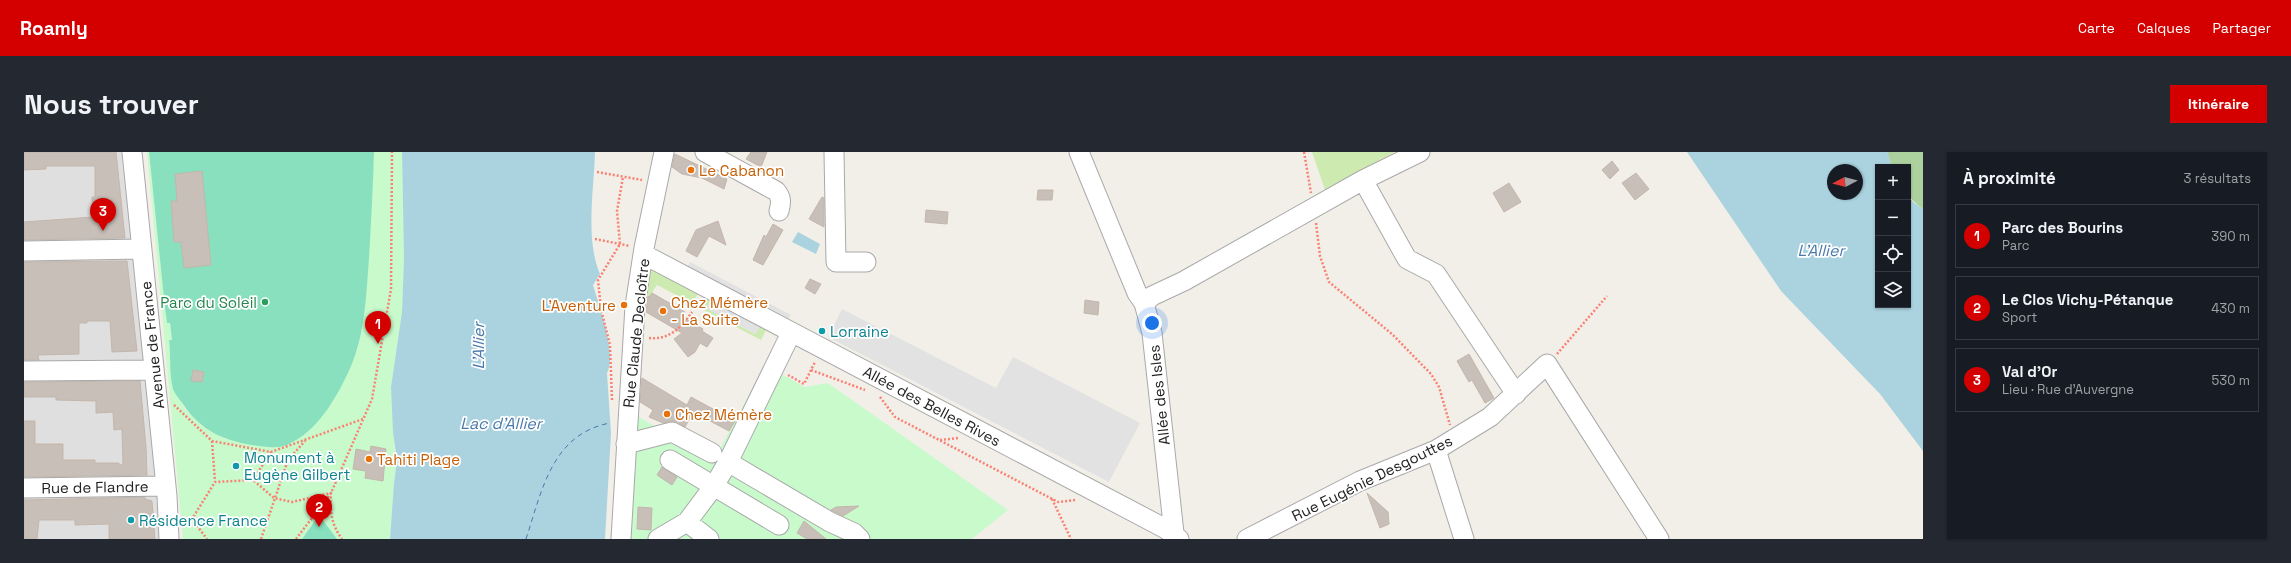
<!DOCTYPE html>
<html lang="fr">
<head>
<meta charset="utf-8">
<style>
  :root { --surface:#171b24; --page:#242831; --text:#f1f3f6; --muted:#9ea1a6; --line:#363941; --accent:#d40000 }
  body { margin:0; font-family:"Space Grotesk",sans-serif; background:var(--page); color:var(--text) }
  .controls { position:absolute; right:12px; top:12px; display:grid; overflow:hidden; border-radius:0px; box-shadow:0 1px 3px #0004 }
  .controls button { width:36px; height:36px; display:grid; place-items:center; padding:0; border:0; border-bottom:1px solid var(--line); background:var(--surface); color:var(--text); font:20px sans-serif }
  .compass { position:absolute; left:1803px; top:12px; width:36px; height:36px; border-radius:50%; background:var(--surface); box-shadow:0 1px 3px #0004; rotate:263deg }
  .you { position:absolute; left:1128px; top:171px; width:14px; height:14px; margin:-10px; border:3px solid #fff; border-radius:50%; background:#1a73e8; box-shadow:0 0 0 6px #1a73e833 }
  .badge { display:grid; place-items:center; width:26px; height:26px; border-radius:50%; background:var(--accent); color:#fff; font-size:13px; font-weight:700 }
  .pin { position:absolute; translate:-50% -33px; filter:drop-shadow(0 1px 2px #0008) }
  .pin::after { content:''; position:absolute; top:21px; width:14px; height:12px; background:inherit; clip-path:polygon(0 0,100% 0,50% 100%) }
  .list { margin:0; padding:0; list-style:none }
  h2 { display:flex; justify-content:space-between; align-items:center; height:52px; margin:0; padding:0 16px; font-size:17px }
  h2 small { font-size:13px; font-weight:400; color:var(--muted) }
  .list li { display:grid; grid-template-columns:26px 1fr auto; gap:12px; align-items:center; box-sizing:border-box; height:64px; margin:0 8px 8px; padding:0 8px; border:1px solid var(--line); border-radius:0px }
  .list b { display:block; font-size:15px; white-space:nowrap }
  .list p { margin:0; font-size:13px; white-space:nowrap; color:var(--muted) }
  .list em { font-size:13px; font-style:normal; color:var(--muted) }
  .icon { flex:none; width:22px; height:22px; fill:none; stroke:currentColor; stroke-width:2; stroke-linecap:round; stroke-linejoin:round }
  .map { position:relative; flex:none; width:1899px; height:387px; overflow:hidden; border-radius:0px }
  header { display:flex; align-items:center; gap:24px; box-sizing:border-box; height:56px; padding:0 20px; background:var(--accent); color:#fff }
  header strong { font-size:19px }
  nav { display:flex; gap:22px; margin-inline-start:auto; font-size:14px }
  .intro { display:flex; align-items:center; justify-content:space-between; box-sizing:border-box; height:96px; padding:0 24px }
  h1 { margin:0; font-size:28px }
  .button { padding:10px 18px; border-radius:0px; background:var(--accent); color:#fff; font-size:14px; font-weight:700 }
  main { display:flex; gap:24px; padding:0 24px }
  aside { flex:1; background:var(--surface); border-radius:0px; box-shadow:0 1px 3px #0004 }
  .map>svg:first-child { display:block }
  .residential { fill:#e0dfdf }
  .grass { fill:#cdebb0 }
  .forest { fill:#add19e }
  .park { fill:#c8facc }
  .pitch { fill:#88e0be }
  .parking { fill:#e2e2e2 }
  .water { fill:#aad3df; fill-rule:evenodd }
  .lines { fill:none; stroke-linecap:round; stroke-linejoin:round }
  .ferry { stroke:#4a7aab; stroke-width:1; stroke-dasharray:5 4; stroke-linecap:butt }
  .building { fill:#c7bfb8; stroke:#c4b6ab }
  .minor-casing { stroke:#a9a9a9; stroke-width:21 }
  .path { stroke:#fa8072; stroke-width:2.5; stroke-dasharray:2 2; stroke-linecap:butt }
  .minor { stroke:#fff; stroke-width:19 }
  .food-dot { fill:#e8710a; stroke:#fff; stroke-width:1.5 }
  .leisure-dot { fill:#2e9e5b; stroke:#fff; stroke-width:1.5 }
  .culture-dot { fill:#0f9aa8; stroke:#fff; stroke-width:1.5 }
  .labels { text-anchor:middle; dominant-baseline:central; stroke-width:3.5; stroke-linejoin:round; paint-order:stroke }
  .food-label { font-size:15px; fill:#c56008; stroke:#fff; text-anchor:start }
  .leisure-label { font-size:15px; fill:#27864d; stroke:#fff; text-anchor:end }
  .culture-label { font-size:15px; fill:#0d838f; stroke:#fff; text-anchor:start }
  .street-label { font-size:15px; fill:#222; stroke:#fff }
  .water-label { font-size:16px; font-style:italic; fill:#4a7aab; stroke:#fff }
</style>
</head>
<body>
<header>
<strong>Roamly</strong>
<nav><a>Carte</a><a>Calques</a><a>Partager</a></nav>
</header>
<div class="intro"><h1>Nous trouver</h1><a class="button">Itinéraire</a></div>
<main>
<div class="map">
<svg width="1899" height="387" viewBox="0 0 1899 387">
  <rect width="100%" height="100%" fill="#f2efe9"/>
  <!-- residential -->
  <path class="residential" d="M 0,0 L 97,0 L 111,29 L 145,387 L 0,387 Z"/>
  <!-- grass -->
  <path class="grass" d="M 1288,0 L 1371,0 L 1301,38 Z
    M 621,115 L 674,141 L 669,152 L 633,133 L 625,145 L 621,143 Z
    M 682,145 L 688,148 L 683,156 L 731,182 L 736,173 L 743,176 L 737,188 L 676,156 Z"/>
  <!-- forest -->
  <path class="forest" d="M 1863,0 L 1899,0 L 1899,57 C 1880,44 1884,36 1884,15 L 1868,15 Z"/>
  <!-- park -->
  <path class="park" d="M 123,0 L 125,0 L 141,156 L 143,171 L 146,171 L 148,188 L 145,189 L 149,236 L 162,258 L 178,274 L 201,287 L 250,295 L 268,290 L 287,275 L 308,251 L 324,221 L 334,195 L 342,144 L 350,0 L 378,0 L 380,107 L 378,160 L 367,235 L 371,304 L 373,309 L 370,331 L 366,387 L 313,387 L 295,363 L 278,387 L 159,387 Z
    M 741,213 L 781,235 L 804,231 L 984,358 L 948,387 L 605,387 L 613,264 L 690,308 Z"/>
  <!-- pitch -->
  <path class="pitch" d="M 125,0 L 350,0 C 349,35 347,71 345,106 C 342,145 341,186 324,221 C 311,248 293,279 265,292 C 255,297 245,295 235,294 C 203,290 177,280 159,252 C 155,247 151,242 149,237 C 145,221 147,204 145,188 L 148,188 L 146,171 L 143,171 L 141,156 Z
    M 295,363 L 313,387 L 278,387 Z"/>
  <!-- parking -->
  <path class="parking" d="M 666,110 L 767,163 L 762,171 L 743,161 L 732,182 L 683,157 L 694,136 L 661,119 Z
    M 818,157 L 972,236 L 989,205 L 1116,271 L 1085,330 L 804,185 Z"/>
  <!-- water -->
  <path class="water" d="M 378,0 L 571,0 C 570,37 561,88 576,122 L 569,133 C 575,153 593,203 583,221 L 587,281 L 581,387 L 366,387 L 370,331 L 373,309 L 369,280 L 367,235 L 378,160 L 380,107 Z
    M 1663,0 L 1863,0 L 1868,15 L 1854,15 L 1854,153 L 1884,153 L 1884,43 L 1889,50 L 1899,57 L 1899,299 L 1856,242 L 1757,139 ZM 1809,18 L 1833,18 L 1833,42 L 1809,42 Z
    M 774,80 L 796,92 L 792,102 L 768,90 Z"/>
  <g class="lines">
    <!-- ferry -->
    <path class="ferry" d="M 502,387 C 518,338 528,282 586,271"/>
  </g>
  <!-- building -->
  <path class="building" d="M 0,0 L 92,0 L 101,86 L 0,88 L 0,70 L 69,65 L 68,45 L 71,45 L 71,14 L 22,14 L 22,17 L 0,18 Z
    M 727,0 L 743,0 L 737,15 L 722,7 Z
    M 651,2 L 703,27 L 700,37 L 678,26 L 658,22 L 648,15 Z
    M 1588,9 L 1595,18 L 1586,27 L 1578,18 Z
    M 178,19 L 187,113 L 160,116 L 157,90 L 150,90 L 147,49 L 153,49 L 151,22 Z
    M 1612,21 L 1625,37 L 1611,48 L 1598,31 Z
    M 1485,31 L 1497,50 L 1480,60 L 1469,41 Z
    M 1014,38 L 1029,38 L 1028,48 L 1013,48 Z
    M 798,45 L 800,46 L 800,75 L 785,67 Z
    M 902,58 L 924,60 L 923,72 L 901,70 Z
    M 694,69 L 702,93 L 685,84 L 673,105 L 662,99 L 672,78 Z
    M 749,72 L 759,78 L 739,113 L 729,108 L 740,83 L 742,85 Z
    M 103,109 L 113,199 L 88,200 L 86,169 L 63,169 L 63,171 L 55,171 L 55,202 L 14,203 L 15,208 L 0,208 L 0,110 Z
    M 786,127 L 797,132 L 791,142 L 781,136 Z
    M 628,141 L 661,160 L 658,165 L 679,177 L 678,179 L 689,186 L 683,195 L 676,191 L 671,200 L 664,205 L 650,187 L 658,181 L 622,160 L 624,144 L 625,145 Z
    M 1061,148 L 1075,150 L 1074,163 L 1060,161 Z
    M 1445,202 L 1470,246 L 1461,251 L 1448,228 L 1445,230 L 1433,209 Z
    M 169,218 L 180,220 L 178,230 L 167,229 Z
    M 618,226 L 663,253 L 667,245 L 711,269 L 705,279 L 669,260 L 661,275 L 653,270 L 639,271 L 625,265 L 629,258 L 616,250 Z
    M 116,229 L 122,295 L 123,323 L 0,325 L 0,269 L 11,269 L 11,292 L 39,292 L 39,308 L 71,308 L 71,311 L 94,311 L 99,314 L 98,277 L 90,278 L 89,260 L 72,261 L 72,249 L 32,248 L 32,245 L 0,245 L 0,230 Z
    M 347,294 L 362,297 L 359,329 L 341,326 L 342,319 L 329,317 L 332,297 L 346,300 Z
    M 638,315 L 653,325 L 648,333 L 633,323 Z
    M 1343,341 L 1364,360 L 1365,372 L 1356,376 Z
    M 121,345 L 121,347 L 128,349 L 131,387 L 85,387 L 85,372 L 51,373 L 51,368 L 15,368 L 13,387 L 0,387 L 0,348 Z
    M 835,354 L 819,364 L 807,358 L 812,355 Z
    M 614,355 L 628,356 L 627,378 L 613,377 Z
    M 780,369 L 802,387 L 783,387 L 773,381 Z"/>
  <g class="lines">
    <defs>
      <path id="minor" d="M 108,0 L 143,344 L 145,387
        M 681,0 L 752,39 C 758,46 757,51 755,59
        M 810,0 L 812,110 L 842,110
        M 1055,0 L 1113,141 L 1120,151 L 1128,181 L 1150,381
        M 1339,28 L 1383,107 L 1412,122 L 1492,242
        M 0,99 L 118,97
        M 619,102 L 1142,377 L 1155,387
        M 1120,151 L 1128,144 L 1160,129 L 1339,28 L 1396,0
        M 0,219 L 130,218
        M 602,292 L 648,280 L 688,301
        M 1412,298 L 1440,387
        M 646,308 L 755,373
        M 704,310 L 806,370 L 830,381 L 836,387
        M 0,336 L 142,334
        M 663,370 L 685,387
        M 597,387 L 611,154 L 620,96 L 640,0
        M 634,387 L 663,370 L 690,334 L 704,310 L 767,181
        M 1223,387 L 1336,329 L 1412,298 L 1466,265 L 1523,212 L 1635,387"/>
    </defs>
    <!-- minor casing -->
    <use href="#minor" class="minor-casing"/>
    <!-- path -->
    <path class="path" d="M 1280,0 L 1287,41
      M 573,20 L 618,28
      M 1292,71 L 1296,104 L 1305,130 L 1368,182 L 1407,222 L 1415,235 L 1426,273
      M 571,87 L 606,94
      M 625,186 C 645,188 657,176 668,160
      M 1533,202 L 1583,144
      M 787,218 L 841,238
      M 764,223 L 780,232 L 791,210
      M 856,245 L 871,265 L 1034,350 L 1052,348
      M 588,248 L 586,193 L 577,157 L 574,128 L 596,92 L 593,59 L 599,25
      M 150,253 L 188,289 L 247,300 L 339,267
      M 916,288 L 935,286
      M 188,289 L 191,330
      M 229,328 L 247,300
      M 1028,347 L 1047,387
      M 159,366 L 168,367 L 191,330 L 229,328 L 250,346 L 268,350 L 307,341 C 306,359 307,372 318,387
      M 168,367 L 183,387
      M 237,387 L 264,308 L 281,289
      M 272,387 L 307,341 L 348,247 L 367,137 L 368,0"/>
    <!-- minor -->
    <use href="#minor" class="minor"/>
  </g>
  <!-- markers -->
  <g class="food-dot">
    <circle cx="667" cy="18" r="4"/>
    <circle cx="600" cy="153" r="4"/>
    <circle cx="639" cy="159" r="4"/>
    <circle cx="643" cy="262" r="4"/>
    <circle cx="345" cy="307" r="4"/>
  </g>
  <circle class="leisure-dot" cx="241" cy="150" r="4"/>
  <g class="culture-dot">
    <circle cx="798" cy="179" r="4"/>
    <circle cx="212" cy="314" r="4"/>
    <circle cx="107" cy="368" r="4"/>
  </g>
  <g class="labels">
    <!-- food labels -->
    <g class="food-label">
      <text x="675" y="18">Le Cabanon</text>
      <text x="647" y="150">Chez Mémère<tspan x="647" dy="17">- La Suite</tspan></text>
      <text x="592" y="153" text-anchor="end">L'Aventure</text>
      <text x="651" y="262">Chez Mémère</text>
      <text x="353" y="307">Tahiti Plage</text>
    </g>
    <!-- leisure labels -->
    <g class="leisure-label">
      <text x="233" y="150">Parc du Soleil</text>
    </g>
    <!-- culture labels -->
    <g class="culture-label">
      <text x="806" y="179">Lorraine</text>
      <text x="220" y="305">Monument à<tspan x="220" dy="17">Eugène Gilbert</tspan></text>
      <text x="115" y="368">Résidence France</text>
    </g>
    <!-- street labels -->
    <g class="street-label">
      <text transform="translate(612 181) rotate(-84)">Rue Claude Decloître</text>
      <text transform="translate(128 193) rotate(-96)">Avenue de France</text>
      <text transform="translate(1135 243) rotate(-96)">Allée des Isles</text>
      <text transform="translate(908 254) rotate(28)">Allée des Belles Rives</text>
      <text transform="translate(1348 326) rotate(-26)">Rue Eugénie Desgouttes</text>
      <text transform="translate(71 335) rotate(-1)">Rue de Flandre</text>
    </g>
    <!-- water labels -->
    <g class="water-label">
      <text x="1797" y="98">L'Allier</text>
      <text transform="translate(454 194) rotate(-90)">L'Allier</text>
      <text x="477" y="271">Lac d'Allier</text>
    </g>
  </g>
</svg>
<div class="controls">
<button>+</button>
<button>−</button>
<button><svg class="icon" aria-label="locate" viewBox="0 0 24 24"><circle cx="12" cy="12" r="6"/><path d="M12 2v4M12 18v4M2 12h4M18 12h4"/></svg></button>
<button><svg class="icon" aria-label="layers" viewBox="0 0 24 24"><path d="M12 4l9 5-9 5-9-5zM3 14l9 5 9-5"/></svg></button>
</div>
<svg class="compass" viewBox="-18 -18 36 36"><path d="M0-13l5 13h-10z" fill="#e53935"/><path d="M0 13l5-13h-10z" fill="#9ea1a6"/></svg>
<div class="you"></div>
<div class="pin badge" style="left:354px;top:192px">1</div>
<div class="pin badge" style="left:295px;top:375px">2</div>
<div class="pin badge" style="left:79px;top:79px">3</div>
</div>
<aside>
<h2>À proximité<small>3 résultats</small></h2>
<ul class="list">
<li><span class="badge">1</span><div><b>Parc des Bourins</b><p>Parc</p></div><em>390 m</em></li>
<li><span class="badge">2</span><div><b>Le Clos Vichy-Pétanque</b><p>Sport</p></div><em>430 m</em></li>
<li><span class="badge">3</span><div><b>Val d'Or</b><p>Lieu · Rue d'Auvergne</p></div><em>530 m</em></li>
</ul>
</aside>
</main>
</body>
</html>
